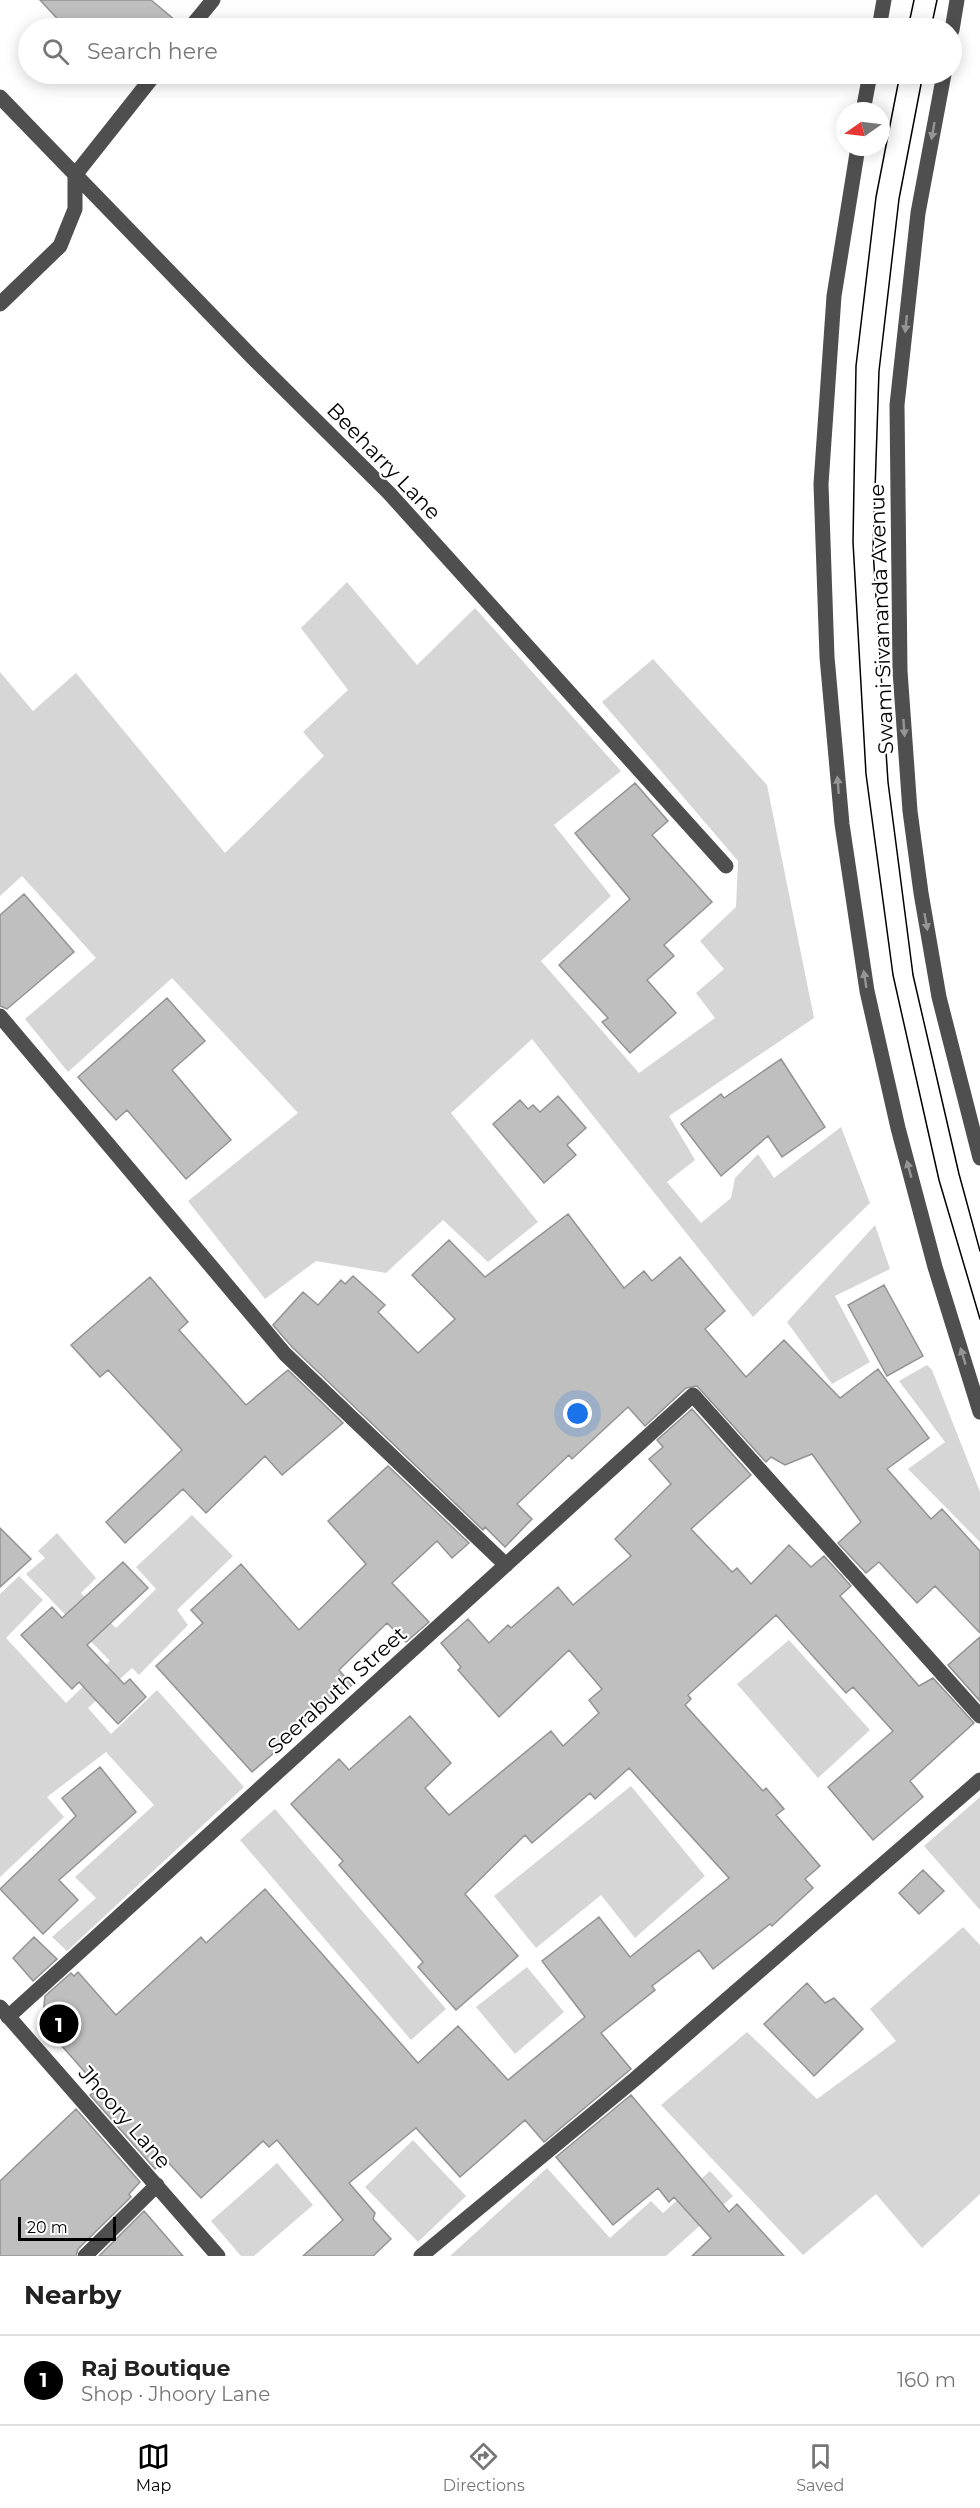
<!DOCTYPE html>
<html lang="en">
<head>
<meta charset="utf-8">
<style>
  :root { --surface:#fff; --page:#f6f6f6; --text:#222; --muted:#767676; --line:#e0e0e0; --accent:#000 }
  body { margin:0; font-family:Montserrat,sans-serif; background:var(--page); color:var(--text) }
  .compass { position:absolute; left:836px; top:102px; width:54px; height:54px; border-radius:50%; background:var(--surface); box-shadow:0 3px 15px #0003; rotate:256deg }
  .scale { position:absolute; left:18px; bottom:15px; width:98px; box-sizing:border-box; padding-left:6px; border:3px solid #000; border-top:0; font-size:16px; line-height:21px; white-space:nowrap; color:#000; -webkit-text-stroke:4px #fff; paint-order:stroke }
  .you { position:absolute; left:578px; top:1414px; width:21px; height:21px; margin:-15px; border:4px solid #fff; border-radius:50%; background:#1a73e8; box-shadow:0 0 0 9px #1a73e833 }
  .badge { display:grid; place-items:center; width:39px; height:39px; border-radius:50%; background:var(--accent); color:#fff; font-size:20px; font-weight:700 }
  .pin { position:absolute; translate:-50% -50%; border:3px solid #fff; box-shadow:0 2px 6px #0006 }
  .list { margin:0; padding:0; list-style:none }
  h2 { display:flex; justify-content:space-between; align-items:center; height:78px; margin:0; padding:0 24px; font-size:26px }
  h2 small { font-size:20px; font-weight:400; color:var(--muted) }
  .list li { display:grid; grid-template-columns:39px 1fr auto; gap:18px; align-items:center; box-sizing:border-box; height:90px; padding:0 24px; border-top:2px solid var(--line) }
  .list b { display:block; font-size:22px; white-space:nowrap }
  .list p { margin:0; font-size:20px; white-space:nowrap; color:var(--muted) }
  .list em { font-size:20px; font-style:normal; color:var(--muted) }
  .icon { flex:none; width:33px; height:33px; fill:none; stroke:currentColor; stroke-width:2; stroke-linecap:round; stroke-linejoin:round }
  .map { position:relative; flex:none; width:980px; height:2256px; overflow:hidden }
  .search { position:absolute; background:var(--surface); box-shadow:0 3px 15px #0003; left:18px; right:18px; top:18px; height:66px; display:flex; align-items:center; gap:15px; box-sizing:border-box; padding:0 21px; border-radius:33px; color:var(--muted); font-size:22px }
  .sheet { height:168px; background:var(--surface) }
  nav { display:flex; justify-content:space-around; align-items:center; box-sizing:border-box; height:84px; border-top:2px solid var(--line); background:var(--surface); font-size:16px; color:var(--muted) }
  nav a { display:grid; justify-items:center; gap:3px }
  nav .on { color:var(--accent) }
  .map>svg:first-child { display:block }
  .green { fill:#d6d6d6 }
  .building { fill:#bfbfbf; stroke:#939393; stroke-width:1.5 }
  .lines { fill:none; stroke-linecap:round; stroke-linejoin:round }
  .minor { stroke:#4f4f4f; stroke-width:15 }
  .tram { stroke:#000; stroke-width:1.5 }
  .oneway { fill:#959595 }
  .labels { text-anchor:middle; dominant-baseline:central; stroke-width:4.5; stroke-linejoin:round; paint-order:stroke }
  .street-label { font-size:21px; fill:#000; stroke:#fff }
</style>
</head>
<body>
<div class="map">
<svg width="980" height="2256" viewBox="0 0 980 2256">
  <rect width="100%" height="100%" fill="#fff"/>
  <!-- green -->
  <path class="green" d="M 347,582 L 417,665 L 475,608 L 621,771 L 554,825 L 611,896 L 541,961 L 639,1073 L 715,1018 L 696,993 L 724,969 L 700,941 L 736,907 L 738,861 L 602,702 L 653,659 L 767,785 L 814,1018 L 669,1116 L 695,1160 L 667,1182 L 701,1223 L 731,1198 L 735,1178 L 758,1154 L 774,1178 L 841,1127 L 870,1203 L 753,1317 L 532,1039 L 451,1113 L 538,1222 L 488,1262 L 443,1220 L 386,1273 L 316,1261 L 265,1299 L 188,1201 L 298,1113 L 172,978 L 68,1072 L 25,1019 L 96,958 L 22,876 L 0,896 L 0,672 L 33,711 L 76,673 L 225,853 L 324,756 L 303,732 L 348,690 L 301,628 Z
    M 875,1225 L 890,1269 L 835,1296 L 870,1362 L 832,1384 L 787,1322 Z
    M 927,1365 L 932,1370 L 980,1492 L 980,1542 L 908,1469 L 945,1442 L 899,1381 Z
    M 192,1515 L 233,1556 L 177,1610 L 188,1625 L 139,1675 L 132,1668 L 88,1708 L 111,1734 L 157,1690 L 244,1787 L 67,1951 L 52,1937 L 96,1898 L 75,1877 L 154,1805 L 106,1752 L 47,1797 L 64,1817 L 0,1877 L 0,1594 L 19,1576 L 43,1600 L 6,1638 L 66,1703 L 110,1661 L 26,1574 L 45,1558 L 38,1551 L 57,1533 L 96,1578 L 81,1593 L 116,1628 L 156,1589 L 136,1567 Z
    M 789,1640 L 870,1730 L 818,1778 L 737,1684 Z
    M 631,1786 L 705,1876 L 635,1938 L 601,1895 L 536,1948 L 494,1896 Z
    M 980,1797 L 980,1910 L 924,1846 Z
    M 275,1809 L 446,2009 L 411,2040 L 240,1840 Z
    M 963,1927 L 980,1945 L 980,2194 L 922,2248 L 876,2194 L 803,2255 L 661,2105 L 747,2032 L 817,2099 L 896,2041 L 870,2009 Z
    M 527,1967 L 564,2012 L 515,2054 L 476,2007 Z
    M 413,2140 L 466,2196 L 418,2242 L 365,2187 Z
    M 277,2163 L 313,2205 L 254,2256 L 241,2256 L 211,2221 Z
    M 547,2168 L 610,2238 L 651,2201 L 663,2213 L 710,2171 L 733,2196 L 666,2256 L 450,2256 Z"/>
  <!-- building -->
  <path class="building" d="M 40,0 L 151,0 L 181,25 L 181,28 L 66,28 Z
    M 635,783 L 668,821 L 652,835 L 712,902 L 664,945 L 674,956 L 647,980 L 676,1013 L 630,1053 L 602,1022 L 608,1018 L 559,965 L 630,899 L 575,833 Z
    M 24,894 L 74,952 L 7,1009 L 0,1006 L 0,915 Z
    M 167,998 L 205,1041 L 172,1070 L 231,1140 L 186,1179 L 127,1110 L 116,1120 L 78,1077 Z
    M 781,1059 L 825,1127 L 782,1157 L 768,1136 L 721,1176 L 681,1124 L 721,1094 L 724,1098 Z
    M 558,1096 L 586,1128 L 567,1145 L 576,1155 L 544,1183 L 493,1124 L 520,1100 L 528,1109 L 533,1105 L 540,1112 Z
    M 568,1214 L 624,1288 L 644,1271 L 652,1281 L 680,1257 L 725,1311 L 705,1329 L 746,1377 L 784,1340 L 840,1398 L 878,1369 L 929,1438 L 887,1469 L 931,1519 L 942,1509 L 980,1551 L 980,1633 L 935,1586 L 917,1603 L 879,1562 L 866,1573 L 838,1543 L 861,1522 L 812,1454 L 785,1465 L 771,1457 L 766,1462 L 697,1386 L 686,1388 L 645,1426 L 628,1407 L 572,1459 L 569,1455 L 517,1504 L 532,1519 L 505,1547 L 485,1527 L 483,1530 L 292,1347 L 273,1325 L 303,1292 L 318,1305 L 341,1280 L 345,1284 L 353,1276 L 385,1305 L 378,1312 L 418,1353 L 455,1319 L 412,1275 L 449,1240 L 485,1277 Z
    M 150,1277 L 188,1322 L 179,1330 L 246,1405 L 288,1370 L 343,1423 L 282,1475 L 265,1456 L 206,1513 L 183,1489 L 125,1543 L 106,1522 L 182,1450 L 108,1370 L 100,1377 L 71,1345 Z
    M 884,1285 L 923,1356 L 887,1376 L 848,1305 Z
    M 692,1409 L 751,1475 L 691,1529 L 732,1572 L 737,1568 L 751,1584 L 789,1545 L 811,1567 L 824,1556 L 851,1586 L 840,1596 L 919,1686 L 933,1678 L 974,1723 L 910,1781 L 923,1797 L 873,1840 L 828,1787 L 893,1731 L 853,1687 L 846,1693 L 776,1615 L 688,1695 L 691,1699 L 685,1705 L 763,1791 L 766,1788 L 784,1809 L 776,1815 L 820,1866 L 805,1879 L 813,1888 L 772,1926 L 770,1924 L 713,1969 L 699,1950 L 652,1986 L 655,1990 L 601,2033 L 631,2069 L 544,2142 L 525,2120 L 460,2177 L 416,2128 L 349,2183 L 375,2213 L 373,2219 L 391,2239 L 373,2256 L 303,2256 L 343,2220 L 277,2140 L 269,2147 L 263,2141 L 201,2198 L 165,2159 L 155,2169 L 90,2095 L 99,2088 L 46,2028 L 43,2015 L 45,1996 L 71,1973 L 74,1976 L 78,1972 L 116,2015 L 201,1937 L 206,1943 L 265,1889 L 418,2063 L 458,2026 L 508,2080 L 585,2017 L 542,1961 L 599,1917 L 630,1957 L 729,1878 L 629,1768 L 595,1799 L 590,1793 L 532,1843 L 525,1835 L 465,1894 L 518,1956 L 456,2010 L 418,1967 L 423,1962 L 339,1865 L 343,1861 L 291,1804 L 339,1759 L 349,1770 L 410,1716 L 451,1763 L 425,1788 L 449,1815 L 551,1731 L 563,1746 L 599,1713 L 589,1700 L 602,1689 L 569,1650 L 499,1717 L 458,1670 L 461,1667 L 441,1643 L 468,1619 L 489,1643 L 508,1625 L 511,1628 L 558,1587 L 573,1605 L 631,1556 L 615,1539 L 671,1484 L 649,1459 L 663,1447 L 657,1440 Z
    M 388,1466 L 469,1543 L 452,1558 L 437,1541 L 392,1583 L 429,1622 L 406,1642 L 387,1623 L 339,1670 L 352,1685 L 252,1772 L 156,1666 L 203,1623 L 191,1610 L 241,1564 L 299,1630 L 366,1564 L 328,1521 Z
    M 0,1528 L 31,1559 L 0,1587 Z
    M 123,1562 L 148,1588 L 87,1645 L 124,1684 L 130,1679 L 146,1697 L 118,1724 L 79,1682 L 72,1689 L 21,1635 L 52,1607 L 62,1618 Z
    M 980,1637 L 980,1701 L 948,1665 Z
    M 100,1767 L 136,1812 L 59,1880 L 78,1900 L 43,1934 L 0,1889 L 76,1816 L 62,1798 Z
    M 923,1870 L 944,1891 L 919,1914 L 899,1893 Z
    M 34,1937 L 57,1959 L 33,1981 L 13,1958 Z
    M 807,1983 L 825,2003 L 834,1998 L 863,2029 L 814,2076 L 764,2024 Z
    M 631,2095 L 729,2212 L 737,2204 L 784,2256 L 692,2256 L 711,2238 L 674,2197 L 669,2202 L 658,2188 L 613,2225 L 556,2157 Z
    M 76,2109 L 140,2182 L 129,2194 L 131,2197 L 78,2249 L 76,2256 L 0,2256 L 0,2181 Z
    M 144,2211 L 183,2256 L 99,2256 Z"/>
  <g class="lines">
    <!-- minor -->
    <path class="minor" d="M 190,28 L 213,0
      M 879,28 L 884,0
      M 952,30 L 957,0
      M 944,74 L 918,213 L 897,405 L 900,671 L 910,811 L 921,893 L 939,997 L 980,1158
      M 0,97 L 255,360 L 389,493 L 726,866
      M 863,111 L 870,74
      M 858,147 L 834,296 L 821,484 L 827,657 L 842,824 L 867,991 L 898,1128 L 935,1267 L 980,1412
      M 0,304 L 60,246 L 75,209 L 75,175 L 155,74
      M 0,1016 L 285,1354 L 506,1565
      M 0,2007 L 218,2256
      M 8,2017 L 693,1395 L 980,1716
      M 85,2256 L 157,2185
      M 421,2256 L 635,2079 L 980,1780"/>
    <!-- tram -->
    <path class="tram" d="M 908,28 L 914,0
      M 931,28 L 937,0
      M 900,74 L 876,197 L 856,366 L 853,542 L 866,774 L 893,975 L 939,1180 L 980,1319
      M 923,74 L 899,199 L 879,371 L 873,550 L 888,782 L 913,975 L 959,1174 L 980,1251"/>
  </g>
  <!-- one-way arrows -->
  <defs><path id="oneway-solid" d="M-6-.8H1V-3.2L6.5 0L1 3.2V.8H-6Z" transform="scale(1.5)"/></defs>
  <g class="oneway">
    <use href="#oneway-solid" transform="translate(933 131) rotate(100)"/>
    <use href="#oneway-solid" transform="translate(906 324) rotate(96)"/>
    <use href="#oneway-solid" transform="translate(904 728) rotate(86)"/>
    <use href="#oneway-solid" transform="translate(838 785) rotate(-95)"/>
    <use href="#oneway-solid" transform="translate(926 922) rotate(80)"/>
    <use href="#oneway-solid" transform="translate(865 979) rotate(-99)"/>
    <use href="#oneway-solid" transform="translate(909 1169) rotate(-105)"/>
    <use href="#oneway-solid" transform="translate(963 1356) rotate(-107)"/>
  </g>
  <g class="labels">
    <!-- street labels -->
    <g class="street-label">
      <text transform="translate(384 461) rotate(46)">Beeharry Lane</text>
      <text transform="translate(881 619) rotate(-92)">Swami Sivananda Avenue</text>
      <text transform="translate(337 1690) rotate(-42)">Seerabuth Street</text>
      <text transform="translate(125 2117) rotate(49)">Jhoory Lane</text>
    </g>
  </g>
</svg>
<svg class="compass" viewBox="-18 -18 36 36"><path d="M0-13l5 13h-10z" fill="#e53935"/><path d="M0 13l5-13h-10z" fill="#767676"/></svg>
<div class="scale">20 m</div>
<div class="you"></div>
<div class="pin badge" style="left:59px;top:2024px">1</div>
<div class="search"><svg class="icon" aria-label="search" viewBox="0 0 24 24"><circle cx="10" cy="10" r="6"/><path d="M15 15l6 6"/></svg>Search here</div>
</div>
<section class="sheet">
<h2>Nearby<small></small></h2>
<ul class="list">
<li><span class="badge">1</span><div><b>Raj Boutique</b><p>Shop · Jhoory Lane</p></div><em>160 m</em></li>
</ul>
</section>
<nav>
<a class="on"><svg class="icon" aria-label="map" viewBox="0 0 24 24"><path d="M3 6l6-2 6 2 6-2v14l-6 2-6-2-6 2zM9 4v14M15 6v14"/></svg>Map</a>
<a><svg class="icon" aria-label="directions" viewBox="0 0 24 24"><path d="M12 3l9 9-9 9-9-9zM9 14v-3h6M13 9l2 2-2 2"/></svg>Directions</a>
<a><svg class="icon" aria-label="saved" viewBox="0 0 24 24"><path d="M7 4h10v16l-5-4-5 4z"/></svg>Saved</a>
</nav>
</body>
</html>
